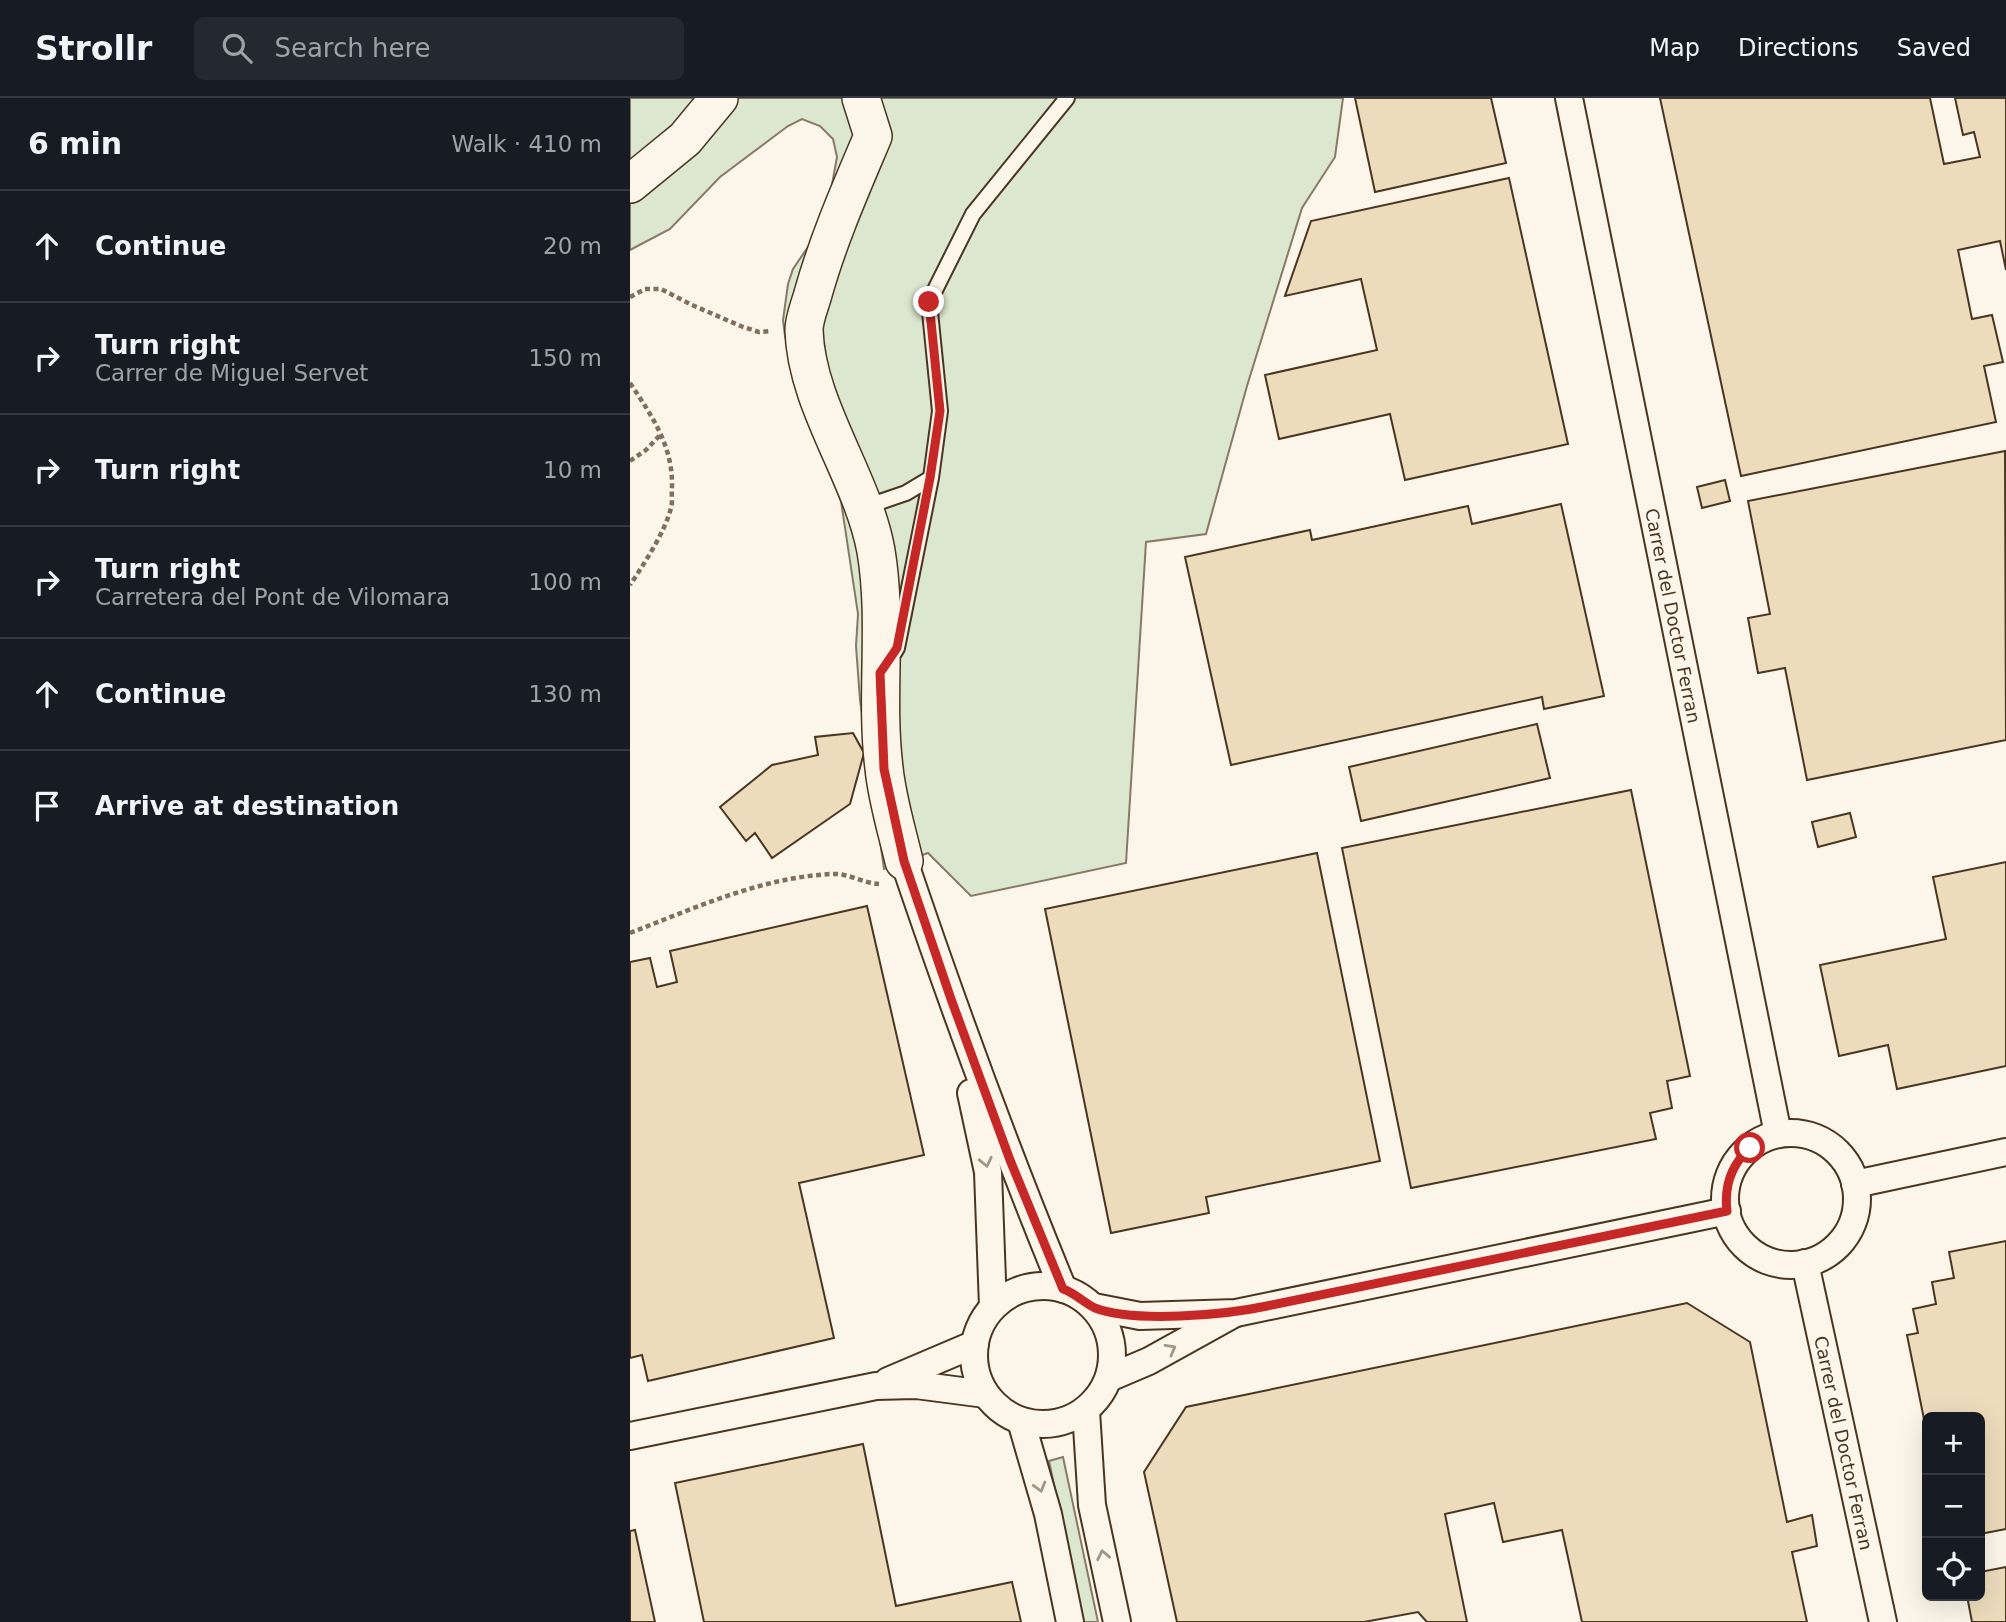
<!DOCTYPE html>
<html lang="en">
<head>
<meta charset="utf-8">
<style>
  :root { --surface:#171b24; --page:#242831; --text:#f1f3f6; --muted:#9ea1a6; --line:#363941 }
  body { margin:0; font-family:"DejaVu Sans",sans-serif; background:var(--page); color:var(--text) }
  .controls { position:absolute; right:21px; bottom:21px; display:grid; overflow:hidden; border-radius:10px; box-shadow:0 7px 28px #0002 }
  .controls button { width:63px; height:63px; display:grid; place-items:center; padding:0; border:0; border-bottom:2px solid var(--line); background:var(--surface); color:var(--text); font:35px sans-serif }
  .stop { position:absolute; width:21px; height:21px; margin:-16px; border:5px solid #c62828; border-radius:50%; background:#fff }
  .stop.end { background:#c62828; border-color:#fff; box-shadow:0 2px 7px #0008 }
  .list { margin:0; padding:0; list-style:none }
  h2 { display:flex; justify-content:space-between; align-items:center; height:91px; margin:0; padding:0 28px; font-size:30px }
  h2 small { font-size:23px; font-weight:400; color:var(--muted) }
  .list li { display:grid; grid-template-columns:46px 1fr auto; gap:21px; align-items:center; box-sizing:border-box; height:112px; padding:0 28px; border-top:2px solid var(--line) }
  .list b { display:block; font-size:26px; white-space:nowrap }
  .list p { margin:0; font-size:23px; white-space:nowrap; color:var(--muted) }
  .list em { font-size:23px; font-style:normal; color:var(--muted) }
  .icon { flex:none; width:38px; height:38px; fill:none; stroke:currentColor; stroke-width:2; stroke-linecap:round; stroke-linejoin:round }
  .map { position:relative; flex:none; width:1376px; height:1524px; overflow:hidden }
  header { display:flex; align-items:center; gap:42px; box-sizing:border-box; height:98px; padding:0 35px; background:var(--surface); border-bottom:2px solid var(--line) }
  header strong { font-size:33px }
  nav { display:flex; gap:38px; margin-inline-start:auto; font-size:24px }
  .search { width:490px; height:63px; background:var(--page); display:flex; align-items:center; gap:18px; box-sizing:border-box; padding:0 24px; border-radius:10px; color:var(--muted); font-size:26px }
  main { display:flex }
  aside { flex:1; background:var(--surface) }
  .map>svg:first-child { display:block }
  .green { fill:#dce7d0; stroke:#887966; stroke-width:2 }
  .building { fill:#ecdcbc; stroke:#4a3520; stroke-width:2 }
  .lines { fill:none; stroke-linecap:round; stroke-linejoin:round }
  .lane-casing { stroke:#4a3520; stroke-width:18 }
  .street-casing { stroke:#4a3520; stroke-width:30 }
  .secondary-casing { stroke:#4a3520; stroke-width:40 }
  .path { stroke:#7f6f5c; stroke-width:4.5; stroke-dasharray:5 3.5; stroke-linecap:butt }
  .lane { stroke:#fbf6e9; stroke-width:14 }
  .street { stroke:#fbf6e9; stroke-width:26 }
  .secondary { stroke:#fbf6e9; stroke-width:37 }
  .oneway { stroke:#a29684 }
  .route { stroke:#c62828; stroke-width:9 }
  .labels { text-anchor:middle; dominant-baseline:central; stroke-width:5; stroke-linejoin:round; paint-order:stroke }
  .street-label { font-size:18px; fill:#4a3520; stroke:#fbf6e9 }
</style>
</head>
<body>
<header>
<strong>Strollr</strong>
<div class="search"><svg class="icon" aria-label="search" viewBox="0 0 24 24"><circle cx="10" cy="10" r="6"/><path d="M15 15l6 6"/></svg>Search here</div>
<nav><a>Map</a><a>Directions</a><a>Saved</a></nav>
</header>
<main>
<aside>
<h2>6 min<small>Walk · 410 m</small></h2>
<ul class="list">
<li><svg class="icon" aria-label="ahead" viewBox="0 0 24 24"><path d="M12 20V5M6 11l6-6 6 6"/></svg><div><b>Continue</b></div><em>20 m</em></li>
<li><svg class="icon" aria-label="right" viewBox="0 0 24 24"><path d="M7 20v-9h11M14 6l5 5-5 5"/></svg><div><b>Turn right</b><p>Carrer de Miguel Servet</p></div><em>150 m</em></li>
<li><svg class="icon" aria-label="right" viewBox="0 0 24 24"><path d="M7 20v-9h11M14 6l5 5-5 5"/></svg><div><b>Turn right</b></div><em>10 m</em></li>
<li><svg class="icon" aria-label="right" viewBox="0 0 24 24"><path d="M7 20v-9h11M14 6l5 5-5 5"/></svg><div><b>Turn right</b><p>Carretera del Pont de Vilomara</p></div><em>100 m</em></li>
<li><svg class="icon" aria-label="ahead" viewBox="0 0 24 24"><path d="M12 20V5M6 11l6-6 6 6"/></svg><div><b>Continue</b></div><em>130 m</em></li>
<li><svg class="icon" aria-label="arrive" viewBox="0 0 24 24"><path d="M6 21V4h12l-3 4 3 4H6"/></svg><div><b>Arrive at destination</b></div></li>
</ul>
</aside>
<div class="map">
<svg width="1376" height="1524" viewBox="0 0 1376 1524">
  <rect width="100%" height="100%" fill="#fbf6e9"/>
  <!-- green -->
  <path class="green" d="M 0,0 L 713,0 L 705,59 L 672,110 L 617,288 L 576,436 L 516,444 L 496,765 L 341,798 L 298,755 L 254,771 L 230,602 L 226,548 L 228,516 L 211,403 L 167,293 L 155,238 L 153,222 L 158,186 L 163,171 L 182,143 L 201,92 L 207,59 L 203,41 L 190,28 L 172,21 L 158,28 L 90,79 L 40,131 L 0,152 Z
    M 433,1359 L 468,1524 L 453,1524 L 419,1363 Z"/>
  <!-- building -->
  <path class="building" d="M 725,0 L 861,0 L 876,65 L 745,94 Z
    M 1030,0 L 1300,0 L 1314,66 L 1350,59 L 1344,34 L 1333,37 L 1325,0 L 1376,0 L 1376,172 L 1370,143 L 1328,152 L 1342,221 L 1362,217 L 1373,264 L 1354,268 L 1366,324 L 1111,378 Z
    M 879,80 L 938,346 L 775,382 L 760,316 L 649,341 L 635,277 L 747,252 L 731,181 L 655,198 L 681,123 Z
    M 1375,353 L 1376,642 L 1177,682 L 1155,570 L 1128,575 L 1118,520 L 1140,516 L 1118,403 Z
    M 1095,382 L 1100,403 L 1072,410 L 1067,389 Z
    M 931,406 L 974,598 L 914,611 L 912,599 L 601,667 L 555,459 L 680,432 L 682,442 L 838,408 L 842,426 Z
    M 907,626 L 920,680 L 731,723 L 719,669 Z
    M 223,635 L 234,655 L 220,706 L 142,760 L 125,735 L 116,743 L 90,709 L 142,667 L 188,657 L 185,639 Z
    M 1001,692 L 1060,978 L 1037,983 L 1042,1010 L 1020,1015 L 1026,1041 L 781,1090 L 712,750 Z
    M 1220,715 L 1226,739 L 1188,749 L 1182,724 Z
    M 687,755 L 750,1063 L 576,1099 L 579,1115 L 481,1135 L 415,811 Z
    M 1376,764 L 1376,968 L 1267,991 L 1258,947 L 1209,958 L 1190,867 L 1316,841 L 1303,779 Z
    M 237,808 L 294,1057 L 169,1085 L 204,1240 L 18,1283 L 12,1257 L 0,1260 L 0,864 L 20,860 L 27,889 L 47,884 L 40,853 Z
    M 1376,1143 L 1376,1431 L 1350,1436 L 1350,1319 L 1297,1319 L 1297,1336 L 1277,1237 L 1288,1235 L 1283,1211 L 1306,1206 L 1302,1184 L 1324,1180 L 1319,1154 Z
    M 1057,1205 L 1120,1244 L 1157,1424 L 1182,1417 L 1187,1448 L 1162,1454 L 1177,1524 L 952,1524 L 932,1432 L 873,1444 L 864,1405 L 815,1416 L 837,1524 L 797,1524 L 788,1514 L 734,1524 L 547,1524 L 514,1374 L 556,1309 Z
    M 233,1346 L 266,1508 L 382,1484 L 391,1524 L 74,1524 L 45,1385 Z
    M 5,1432 L 25,1524 L 0,1524 L 0,1433 Z
    M 1376,1469 L 1376,1524 L 1342,1524 L 1337,1498 L 1350,1498 L 1350,1474 Z"/>
  <g class="lines">
    <defs>
      <path id="lane" d="M 235,409 L 276,395 L 301,380
        M 264,555 L 267,550 L 301,380 L 310,313 L 299,204 L 343,116 L 437,0"/>
      <g id="street">
        <path id="s1" d="M 939,0 L 1148,1036"/>
        <path d="M 274,763 C 323,908 375,1050 433,1191"/>
        <path d="M 341,995 L 358,1074 L 363,1209"/>
        <circle cx="1161" cy="1101" r="66"/>
        <path d="M 1225,1086 L 1376,1054"/>
        <path id="s2" d="M 1175,1165 L 1253,1524"/>
        <circle cx="413" cy="1257" r="69"/>
        <path d="M 464,1209 L 510,1218 L 606,1215 L 1097,1113"/>
        <path d="M 479,1280 L 519,1263 L 602,1217"/>
        <path d="M 258,1283 L 345,1246"/>
        <path d="M 456,1313 L 462,1407 L 487,1524"/>
        <path d="M 391,1323 L 418,1416 L 440,1524"/>
        <path d="M 0,1338 L 246,1288 L 286,1287 L 355,1296"/>
      </g>
      <path id="secondary" d="M 231,0 L 243,38 C 221,90 198,142 183,196 C 180,207 174,221 174,232 C 176,307 233,380 246,453 C 258,525 245,598 254,670 C 257,701 267,733 274,763
        M 0,86 L 55,41 L 89,0"/>
    </defs>
    <!-- lane casing -->
    <use href="#lane" class="lane-casing"/>
    <!-- street casing -->
    <use href="#street" class="street-casing"/>
    <!-- secondary casing -->
    <use href="#secondary" class="secondary-casing"/>
    <!-- path -->
    <path class="path" d="M 0,199 L 15,191 L 31,191 L 62,207 L 113,229 L 129,234 L 141,233
      M 0,285 C 22,318 43,348 42,389 C 41,395 43,404 41,410 C 35,434 14,466 0,487
      M 0,363 L 16,352 L 31,336
      M 0,835 C 65,810 132,779 202,776 C 218,775 233,785 249,786"/>
    <!-- lane -->
    <use href="#lane" class="lane"/>
    <!-- street -->
    <use href="#street" class="street"/>
    <!-- secondary -->
    <use href="#secondary" class="secondary"/>
  </g>
  <!-- one-way arrows -->
  <defs><path id="oneway-chevron" d="M-2-3.5L2.5 0L-2 3.5" fill="none" stroke-width="1.6" stroke-linecap="round" stroke-linejoin="round" transform="scale(1.75)"/></defs>
  <g class="oneway">
    <use href="#oneway-chevron" transform="translate(356 1064) rotate(78)"/>
    <use href="#oneway-chevron" transform="translate(541 1251) rotate(-29)"/>
    <use href="#oneway-chevron" transform="translate(410 1389) rotate(74)"/>
    <use href="#oneway-chevron" transform="translate(473 1457) rotate(-102)"/>
  </g>
  <g class="lines">
    <!-- route -->
    <path class="route" d="M 299,204 L 310,313 L 300,380 L 267,550 L 250,575 L 254,671 L 274,763 L 321,901 L 380,1062 L 433,1191 C 445,1195 454,1205 465,1210 C 504,1225 595,1217 637,1208 L 1097,1113 C 1094,1088 1101,1067 1120,1050"/>
  </g>
  <g class="labels">
    <!-- street labels -->
    <g class="street-label">
      <text stroke="none"><textPath href="#s1" startOffset="528">Carrer del Doctor Ferran</textPath></text>
      <text stroke="none"><textPath href="#s2" startOffset="184">Carrer del Doctor Ferran</textPath></text>
    </g>
  </g>
</svg>
<div class="controls">
<button>+</button>
<button>−</button>
<button><svg class="icon" aria-label="locate" viewBox="0 0 24 24"><circle cx="12" cy="12" r="6"/><path d="M12 2v4M12 18v4M2 12h4M18 12h4"/></svg></button>
</div>
<div class="stop" style="left:1120px;top:1050px"></div>
<div class="stop end" style="left:299px;top:204px"></div>
</div>
</main>
</body>
</html>
